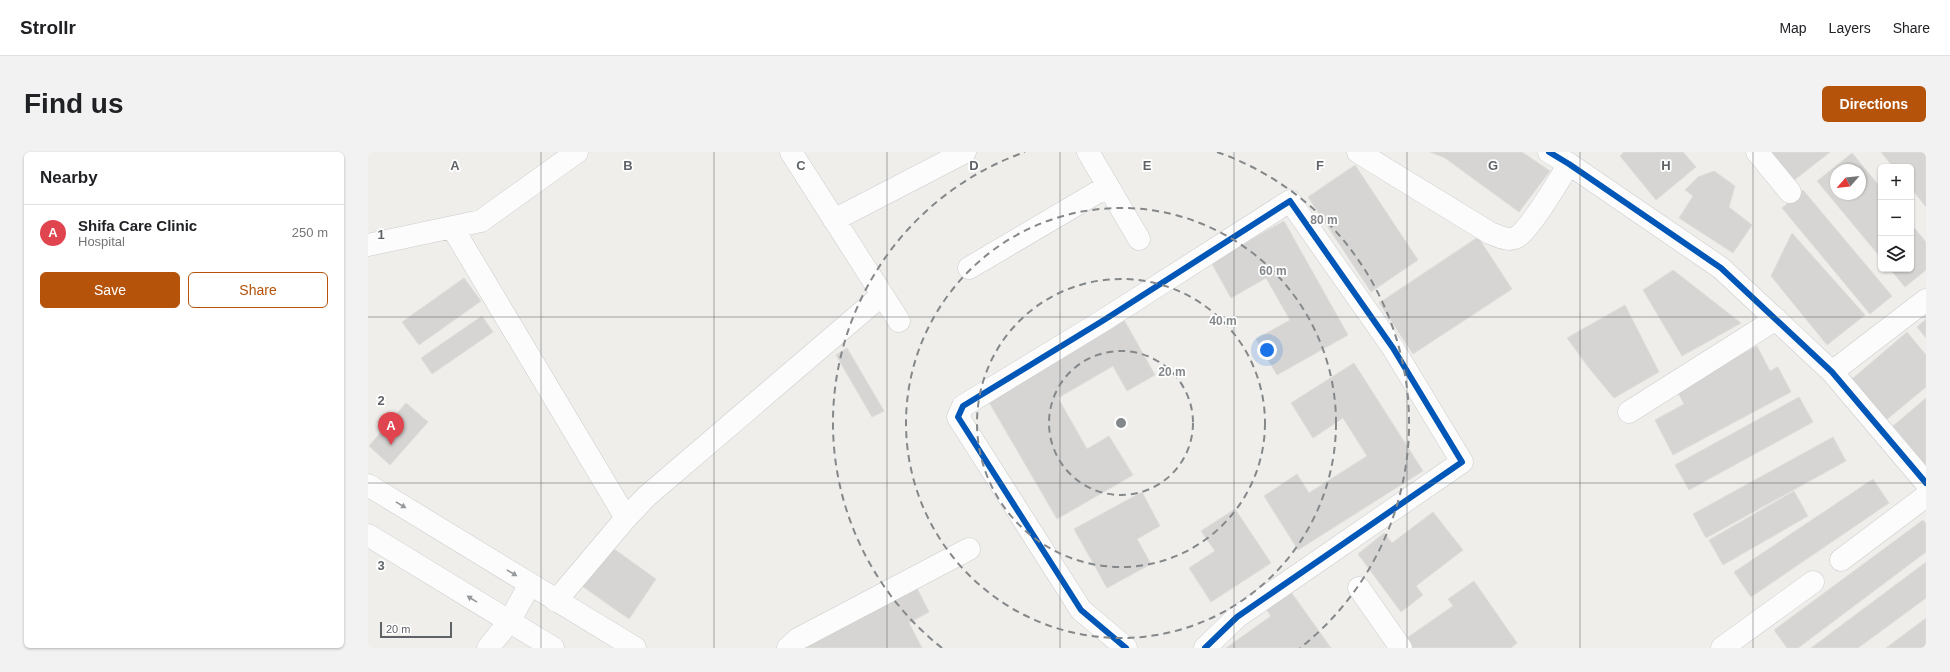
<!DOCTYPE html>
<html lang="en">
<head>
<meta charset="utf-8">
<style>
  :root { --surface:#fff; --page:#f2f2f2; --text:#202124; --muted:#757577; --line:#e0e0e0; --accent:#b45309 }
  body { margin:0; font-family:Helvetica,sans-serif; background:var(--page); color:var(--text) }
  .controls { position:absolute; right:12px; top:12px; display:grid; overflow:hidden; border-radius:6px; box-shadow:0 1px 3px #0004 }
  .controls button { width:36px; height:36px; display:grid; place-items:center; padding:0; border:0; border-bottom:1px solid var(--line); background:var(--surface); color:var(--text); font:20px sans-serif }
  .compass { position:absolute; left:1462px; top:12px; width:36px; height:36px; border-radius:50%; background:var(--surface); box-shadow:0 1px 3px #0004; rotate:243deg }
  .scale { position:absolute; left:12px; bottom:10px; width:72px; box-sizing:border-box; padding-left:4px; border:2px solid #5f6368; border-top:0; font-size:11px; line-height:14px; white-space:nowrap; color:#5f6368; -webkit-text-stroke:3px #fff; paint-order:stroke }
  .you { position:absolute; left:899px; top:198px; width:14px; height:14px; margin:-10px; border:3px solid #fff; border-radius:50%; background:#1a73e8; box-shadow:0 0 0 6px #1a73e833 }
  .badge { display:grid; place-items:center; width:26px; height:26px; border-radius:50%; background:var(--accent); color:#fff; font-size:13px; font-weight:700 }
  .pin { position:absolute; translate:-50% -33px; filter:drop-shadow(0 1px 2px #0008) }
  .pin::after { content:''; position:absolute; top:21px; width:14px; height:12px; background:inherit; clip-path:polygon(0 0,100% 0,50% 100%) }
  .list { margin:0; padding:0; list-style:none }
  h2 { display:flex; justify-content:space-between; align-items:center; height:52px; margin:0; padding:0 16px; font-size:17px }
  h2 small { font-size:13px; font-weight:400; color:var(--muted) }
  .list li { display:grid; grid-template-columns:26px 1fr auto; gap:12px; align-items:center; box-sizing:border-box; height:56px; padding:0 16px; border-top:1px solid var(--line) }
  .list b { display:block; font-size:15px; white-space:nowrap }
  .list p { margin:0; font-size:13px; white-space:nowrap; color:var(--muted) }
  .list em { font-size:13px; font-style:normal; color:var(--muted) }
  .actions { display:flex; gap:8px; padding:12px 16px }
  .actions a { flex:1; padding:9px 0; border:1px solid var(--accent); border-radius:6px; text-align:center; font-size:14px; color:var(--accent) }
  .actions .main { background:var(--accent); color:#fff }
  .icon { flex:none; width:22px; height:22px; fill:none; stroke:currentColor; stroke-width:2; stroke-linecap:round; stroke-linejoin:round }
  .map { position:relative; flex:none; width:1558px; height:496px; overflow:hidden; border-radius:6px }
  header { display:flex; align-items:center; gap:24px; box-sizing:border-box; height:56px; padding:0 20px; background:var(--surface); border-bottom:1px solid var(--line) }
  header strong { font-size:19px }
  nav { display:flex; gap:22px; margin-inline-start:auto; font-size:14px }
  .intro { display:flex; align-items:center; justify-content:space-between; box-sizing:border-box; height:96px; padding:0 24px }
  h1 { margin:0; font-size:28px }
  .button { padding:10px 18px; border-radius:6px; background:var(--accent); color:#fff; font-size:14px; font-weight:700 }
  main { display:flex; gap:24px; padding:0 24px }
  aside { flex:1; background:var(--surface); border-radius:6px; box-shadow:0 1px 3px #0004 }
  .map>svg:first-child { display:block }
  .building { fill:#d6d5d3; stroke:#deddd9; fill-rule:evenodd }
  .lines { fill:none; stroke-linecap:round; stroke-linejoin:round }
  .minor-casing { stroke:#cbcccc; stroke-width:23 }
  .tertiary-casing { stroke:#cbcccc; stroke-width:23 }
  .minor { stroke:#fdfcfc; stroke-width:22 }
  .tertiary { stroke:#fdfcfc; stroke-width:22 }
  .cycleway-casing { stroke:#fff; stroke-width:8 }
  .cycleway { stroke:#0057b8; stroke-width:6 }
  .oneway { fill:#96999c }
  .grid { fill:none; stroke:#5f6368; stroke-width:1; stroke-opacity:0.55 }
  .ring { fill:none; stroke:#84888a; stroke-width:2; stroke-dasharray:7 5 }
  .grid-label { font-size:13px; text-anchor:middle; font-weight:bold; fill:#5f6368; stroke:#fff; stroke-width:3.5; stroke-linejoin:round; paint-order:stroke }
  .centre { fill:#84888a; stroke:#fff; stroke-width:2 }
  .ring-label { font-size:12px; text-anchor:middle; font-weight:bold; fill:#84888a; stroke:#fff; stroke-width:3.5; stroke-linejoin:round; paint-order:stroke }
</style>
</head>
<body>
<header>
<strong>Strollr</strong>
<nav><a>Map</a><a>Layers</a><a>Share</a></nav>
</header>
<div class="intro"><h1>Find us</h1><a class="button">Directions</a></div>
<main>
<aside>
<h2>Nearby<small></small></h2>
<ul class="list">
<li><span class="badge" style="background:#e0444e">A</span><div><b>Shifa Care Clinic</b><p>Hospital</p></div><em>250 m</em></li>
</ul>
<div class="actions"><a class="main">Save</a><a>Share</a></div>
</aside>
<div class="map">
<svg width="1558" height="496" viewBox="0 0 1558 496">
  <rect width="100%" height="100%" fill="#efeeea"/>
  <!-- building -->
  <path class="building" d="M 1062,0 L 1154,0 L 1182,19 L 1151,60 L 1077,6 Z
    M 1256,0 L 1315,0 L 1328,15 L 1288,48 L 1252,4 Z
    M 1401,0 L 1462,0 L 1424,30 Z
    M 1513,0 L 1558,0 L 1558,55 L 1543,36 L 1543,15 L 1525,15 Z
    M 1484,1 L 1513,36 L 1513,106 L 1449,29 ZM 1468,18 L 1492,18 L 1492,42 L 1468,42 Z
    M 987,13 L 1050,108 L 1003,140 L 940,45 Z
    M 1346,19 L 1367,34 L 1361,55 L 1384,73 L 1365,101 L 1311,66 L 1325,44 L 1317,38 L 1330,25 Z
    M 1435,38 L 1524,144 L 1502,162 L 1414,56 Z
    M 916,69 L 980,183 L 909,223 L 888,187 L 922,168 L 898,126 L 863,146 L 843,110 Z
    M 1543,72 L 1558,90 L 1558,118 L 1537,135 L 1522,117 L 1543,117 Z
    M 1424,81 L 1497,163 L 1459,193 L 1403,124 Z
    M 1110,85 L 1144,137 L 1045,202 L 1011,151 Z
    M 1305,118 L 1373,171 L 1314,204 L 1275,138 Z
    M 96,126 L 113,149 L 51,193 L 34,170 Z
    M 1257,153 L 1291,220 L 1246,246 L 1221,216 L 1199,186 Z
    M 114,164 L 125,180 L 64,222 L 53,206 Z
    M 755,166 L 787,223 L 759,239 L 745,214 L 690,246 L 719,297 L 741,284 L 765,323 L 689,367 L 618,245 Z
    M 1558,167 L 1558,186 L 1549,175 Z
    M 1539,180 L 1558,203 L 1558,235 L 1517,269 L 1483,228 Z
    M 1389,194 L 1402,219 L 1410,215 L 1423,240 L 1305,303 L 1287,268 L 1316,252 L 1308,237 Z
    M 479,196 L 516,259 L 504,265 L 468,203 Z
    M 986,211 L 1055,319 L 930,398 L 896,344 L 929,322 L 941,341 L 999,304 L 975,266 L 945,286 L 923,251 Z
    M 1431,245 L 1445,270 L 1321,338 L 1307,313 Z
    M 1558,246 L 1558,314 L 1525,274 Z
    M 38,251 L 60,270 L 22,313 L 1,294 Z
    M 1465,285 L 1478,309 L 1338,386 L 1325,362 Z
    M 1505,327 L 1521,351 L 1383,445 L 1366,420 Z
    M 1426,339 L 1440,364 L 1355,413 L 1341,388 Z
    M 774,340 L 792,374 L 769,387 L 783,412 L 739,436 L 706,377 Z
    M 867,357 L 903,411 L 843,450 L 821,416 L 847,399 L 833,379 Z
    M 1065,360 L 1095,398 L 1048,434 L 1055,443 L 1033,460 L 990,402 L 1016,381 L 1024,391 Z
    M 1555,368 L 1558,372 L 1558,400 L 1430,496 L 1419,496 L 1406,478 Z
    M 239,392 L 288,427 L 261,467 L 211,432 Z
    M 1558,410 L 1558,446 L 1490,496 L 1443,496 Z
    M 1106,429 L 1149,491 L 1143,496 L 1037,496 L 1033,490 L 1085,454 L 1080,447 Z
    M 547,432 L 561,460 L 541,471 L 554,496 L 433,496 Z
    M 923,440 L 963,496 L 858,496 L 903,464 L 898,457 Z
    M 1558,466 L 1558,496 L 1518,496 Z"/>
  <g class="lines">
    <defs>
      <path id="minor" d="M 423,0 L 531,169
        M 720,0 L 771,87
        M 990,0 L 1122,81 C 1130,84 1140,90 1149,85 C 1163,76 1191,28 1201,12
        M 1181,0 L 1201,12 L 1353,116 L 1464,220 L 1558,331
        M 1389,0 L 1422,40
        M 466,68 L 597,0
        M 84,75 L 258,366
        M 0,93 L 113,69 L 209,0
        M 601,116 L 740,34
        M 1464,220 L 1558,148
        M 1261,260 L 1408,167
        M 1473,408 L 1558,344
        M 991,436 L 1033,496
        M 188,449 L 258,366 L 279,344 L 514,143
        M 120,496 L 141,470 L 162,432
        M 420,496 L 430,487 L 601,397
        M 758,496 L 713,458 L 590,265 L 595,254 L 736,168 L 922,49 L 1025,196 L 1094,310 L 869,465 L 837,496
        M 1354,496 L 1445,430"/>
      <path id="tertiary" d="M 0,333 L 267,496
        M 0,383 L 185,496"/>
    </defs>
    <!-- minor casing -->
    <use href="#minor" class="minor-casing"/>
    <!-- tertiary casing -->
    <use href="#tertiary" class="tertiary-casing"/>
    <!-- minor -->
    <use href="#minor" class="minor"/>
    <!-- tertiary -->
    <use href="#tertiary" class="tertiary"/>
    <defs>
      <path id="cycleway" d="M 1181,0 L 1201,12 L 1353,116 L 1464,220 L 1558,331
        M 758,496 L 713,458 L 590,265 L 595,254 L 736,168 L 922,49 L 1025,196 L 1094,310 L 869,465 L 837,496"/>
    </defs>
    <!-- cycleway casing -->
    <use href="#cycleway" class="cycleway-casing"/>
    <!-- cycleway -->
    <use href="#cycleway" class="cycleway"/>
  </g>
  <!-- one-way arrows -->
  <defs><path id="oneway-solid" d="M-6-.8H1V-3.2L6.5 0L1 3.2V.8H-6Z"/></defs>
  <g class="oneway">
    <use href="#oneway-solid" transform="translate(33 353) rotate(31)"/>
    <use href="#oneway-solid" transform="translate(144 421) rotate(31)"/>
    <use href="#oneway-solid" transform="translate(104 447) rotate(-148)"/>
  </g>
  <!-- grid -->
  <path class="grid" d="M 173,0 L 173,496M 346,0 L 346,496M 519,0 L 519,496M 692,0 L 692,496M 866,0 L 866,496M 1039,0 L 1039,496M 1212,0 L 1212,496M 1385,0 L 1385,496M 0,165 L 1558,165M 0,331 L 1558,331"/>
  <!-- distance rings -->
  <g class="ring">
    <circle cx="753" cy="271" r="72"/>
    <circle cx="753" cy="271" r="144"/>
    <circle cx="753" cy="271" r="215"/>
    <path d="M574 496A287 287 0 0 1 657 0M849 0A287 287 0 0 1 932 496"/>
  </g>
  <g class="grid-label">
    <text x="87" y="18">A</text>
    <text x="260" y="18">B</text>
    <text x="433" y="18">C</text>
    <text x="606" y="18">D</text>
    <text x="779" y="18">E</text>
    <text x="952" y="18">F</text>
    <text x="1125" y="18">G</text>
    <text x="1298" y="18">H</text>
    <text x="13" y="87">1</text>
    <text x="13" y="253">2</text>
    <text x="13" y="418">3</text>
  </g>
  <circle cx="753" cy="271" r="6" class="centre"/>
  <g class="ring-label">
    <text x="956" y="72">80 m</text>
    <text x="905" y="123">60 m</text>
    <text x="855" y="173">40 m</text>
    <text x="804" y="224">20 m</text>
  </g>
</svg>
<div class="controls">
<button>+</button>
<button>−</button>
<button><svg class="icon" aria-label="layers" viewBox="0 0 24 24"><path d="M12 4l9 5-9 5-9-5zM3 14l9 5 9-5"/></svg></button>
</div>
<svg class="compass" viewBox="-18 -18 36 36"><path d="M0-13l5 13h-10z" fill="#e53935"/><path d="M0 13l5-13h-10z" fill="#757577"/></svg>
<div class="scale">20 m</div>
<div class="you"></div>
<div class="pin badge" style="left:23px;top:293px;background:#e0444e">A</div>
</div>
</main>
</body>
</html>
